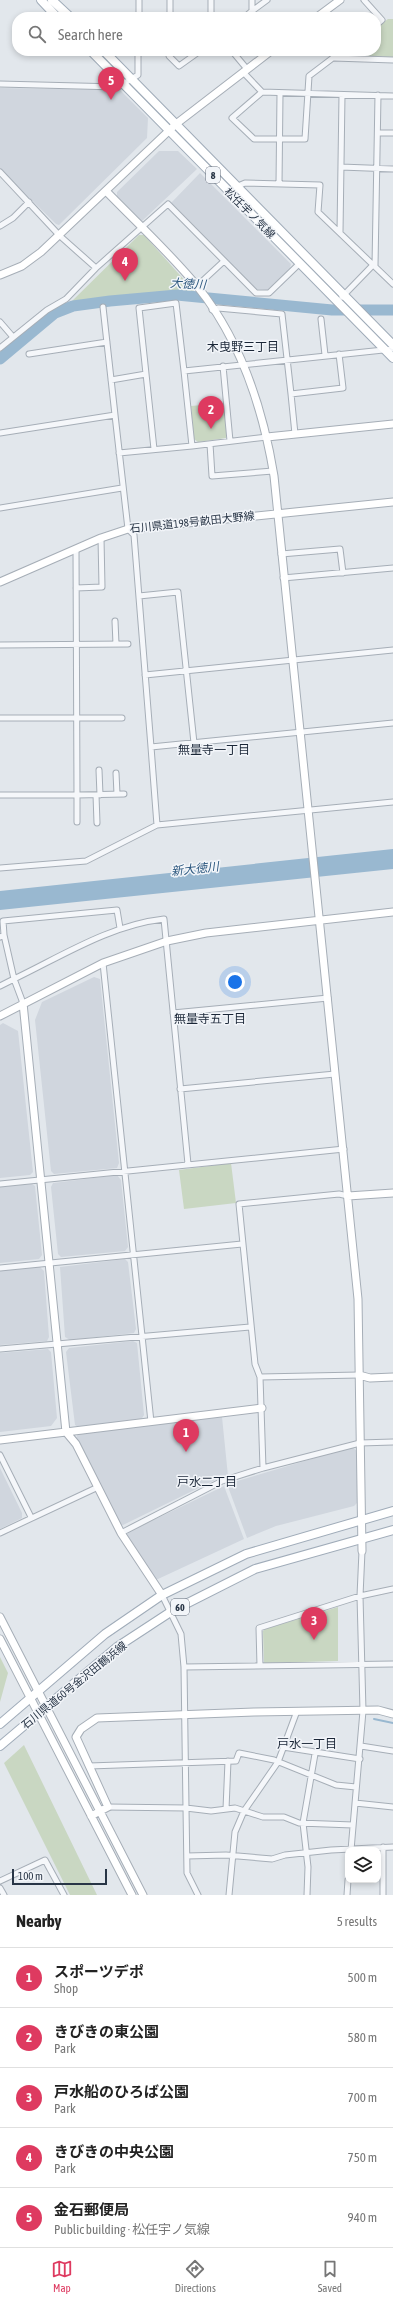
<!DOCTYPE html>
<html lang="en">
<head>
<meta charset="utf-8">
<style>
  :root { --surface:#fff; --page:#f2f2f2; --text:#222; --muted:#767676; --line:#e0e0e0; --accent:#de3a60 }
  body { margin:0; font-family:"Asap Condensed","Noto Sans JP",sans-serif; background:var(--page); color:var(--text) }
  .controls { position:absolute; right:12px; bottom:12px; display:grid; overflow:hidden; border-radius:8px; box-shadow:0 2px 6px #0003 }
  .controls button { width:36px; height:36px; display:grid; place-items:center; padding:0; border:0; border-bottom:1px solid var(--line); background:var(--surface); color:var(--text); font:20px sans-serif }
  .scale { position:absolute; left:12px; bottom:10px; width:95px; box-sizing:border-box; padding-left:4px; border:2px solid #283546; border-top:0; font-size:11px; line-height:14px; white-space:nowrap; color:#283546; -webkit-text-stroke:3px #f2f5f9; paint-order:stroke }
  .you { position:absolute; left:235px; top:982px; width:14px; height:14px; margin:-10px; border:3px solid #fff; border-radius:50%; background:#1a73e8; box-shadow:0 0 0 6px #1a73e833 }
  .badge { display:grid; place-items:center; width:26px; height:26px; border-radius:50%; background:var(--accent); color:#fff; font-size:13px; font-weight:700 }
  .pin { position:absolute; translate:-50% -33px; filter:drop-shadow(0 1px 2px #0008) }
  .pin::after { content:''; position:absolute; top:21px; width:14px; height:12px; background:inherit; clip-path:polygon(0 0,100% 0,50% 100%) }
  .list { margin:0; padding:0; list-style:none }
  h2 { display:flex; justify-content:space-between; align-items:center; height:52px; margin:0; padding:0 16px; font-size:17px }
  h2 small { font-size:13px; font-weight:400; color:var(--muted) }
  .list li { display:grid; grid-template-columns:26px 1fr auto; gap:12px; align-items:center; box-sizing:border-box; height:60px; padding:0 16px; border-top:1px solid var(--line) }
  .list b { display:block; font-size:15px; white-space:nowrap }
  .list p { margin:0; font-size:13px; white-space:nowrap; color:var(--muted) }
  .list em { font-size:13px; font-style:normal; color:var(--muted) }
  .icon { flex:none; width:22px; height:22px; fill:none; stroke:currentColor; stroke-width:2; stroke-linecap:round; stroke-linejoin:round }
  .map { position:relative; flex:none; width:393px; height:1895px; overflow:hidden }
  .search { position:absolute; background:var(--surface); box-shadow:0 2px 6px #0003; left:12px; right:12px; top:12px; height:44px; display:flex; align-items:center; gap:10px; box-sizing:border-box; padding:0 14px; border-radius:16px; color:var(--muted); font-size:15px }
  .sheet { height:352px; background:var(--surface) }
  nav { display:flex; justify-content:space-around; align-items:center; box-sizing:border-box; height:56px; border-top:1px solid var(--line); background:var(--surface); font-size:11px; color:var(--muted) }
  nav a { display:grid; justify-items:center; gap:2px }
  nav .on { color:var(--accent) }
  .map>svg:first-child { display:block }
  .built { fill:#d0d6de }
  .green { fill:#c9d7c2 }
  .water { fill:#99b8d0 }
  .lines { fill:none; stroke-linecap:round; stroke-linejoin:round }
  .stream { stroke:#99b8d0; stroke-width:2 }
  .river { stroke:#99b8d0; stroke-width:11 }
  .street-casing { stroke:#a6aeb7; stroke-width:7 }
  .secondary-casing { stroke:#a6aeb7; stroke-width:9 }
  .primary-casing { stroke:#a0acb9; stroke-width:10 }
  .street { stroke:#f5f7fa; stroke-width:5 }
  .secondary { stroke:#fff; stroke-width:7 }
  .primary { stroke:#fff; stroke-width:8 }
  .labels { text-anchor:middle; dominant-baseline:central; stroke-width:3; stroke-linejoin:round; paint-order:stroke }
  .shield { fill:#f2f5f9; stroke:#656f7c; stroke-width:1 }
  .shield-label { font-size:10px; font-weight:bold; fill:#283546 }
  .street-label { font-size:11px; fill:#283546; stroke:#f2f5f9 }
  .water-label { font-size:12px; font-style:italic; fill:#2d587f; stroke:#f2f5f9 }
  .neighbourhood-label { font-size:12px; fill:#1a2637; stroke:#f2f5f9 }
</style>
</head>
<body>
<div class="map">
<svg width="393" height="1895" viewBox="0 0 393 1895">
  <rect width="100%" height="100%" fill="#e2e7ec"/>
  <!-- built -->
  <path class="built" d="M 0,88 L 120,90 L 148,118 L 147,138 L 59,225 L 56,224 L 0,169 Z
    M 159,151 L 178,151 L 197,169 L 142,221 L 117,196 L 117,192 Z
    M 200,173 L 291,264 L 290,268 L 268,290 L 256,289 L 171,203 Z
    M 94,977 L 100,979 L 119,1163 L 117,1168 L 54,1174 L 51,1171 L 35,1020 L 42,1002 Z
    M 3,1023 L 18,1031 L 33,1172 L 30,1175 L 0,1178 L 0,1025 Z
    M 117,1175 L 121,1180 L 128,1247 L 125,1251 L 61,1257 L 58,1254 L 51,1187 L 53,1183 Z
    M 32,1184 L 35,1186 L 42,1255 L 39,1259 L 0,1263 L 0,1187 Z
    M 125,1259 L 128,1262 L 136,1329 L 134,1333 L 70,1340 L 65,1337 L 60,1267 Z
    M 40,1267 L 44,1271 L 49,1337 L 47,1341 L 0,1345 L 0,1271 Z
    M 133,1341 L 137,1343 L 144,1415 L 141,1420 L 78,1427 L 75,1425 L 66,1352 L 69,1348 Z
    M 48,1349 L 51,1352 L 57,1418 L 51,1426 L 0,1432 L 0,1353 Z
    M 222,1417 L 228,1476 L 221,1477 L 123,1525 L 119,1524 L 76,1438 L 78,1434 Z
    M 352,1447 L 357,1451 L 357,1503 L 354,1506 L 276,1526 L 247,1538 L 227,1484 Z
    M 0,1468 L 22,1513 L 22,1518 L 0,1529 Z
    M 224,1486 L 244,1539 L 158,1579 L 154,1579 L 125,1537 L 129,1532 Z"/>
  <!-- green -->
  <path class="green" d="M 388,19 L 393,19 L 393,58 L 346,56 L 346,51 L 376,51 L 376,28 Z
    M 139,235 L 144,235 L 196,293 L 177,291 L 70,303 Z
    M 225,403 L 227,435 L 226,438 L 198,442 L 194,439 L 191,406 Z
    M 231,1163 L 236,1203 L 184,1209 L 179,1170 Z
    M 338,1607 L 338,1661 L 264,1663 L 263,1631 L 265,1629 Z
    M 0,1657 L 8,1673 L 0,1702 Z
    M 24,1745 L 97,1895 L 70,1895 L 4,1763 Z"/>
  <!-- water -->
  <path class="water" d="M 393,849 L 393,869 L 0,910 L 0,891 Z"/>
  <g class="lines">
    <!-- stream -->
    <path class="stream" d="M 374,1719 L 393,1723"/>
    <!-- river -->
    <path class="river" d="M 0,359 L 55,313 L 73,306 L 110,301 L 177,295 L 332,310 L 393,310"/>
    <defs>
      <path id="street" d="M 364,0 L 382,20 L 376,25
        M 252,11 L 267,0
        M 139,17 L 139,0
        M 170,17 L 170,0
        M 211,17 L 211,0
        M 245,17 L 252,11 L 252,0
        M 169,51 L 169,56 L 179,66 L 200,51
        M 232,51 L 247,69
        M 334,58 L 393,60
        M 243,72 L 262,92 L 393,96
        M 0,84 L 118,87 L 138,75 L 138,51
        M 262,92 L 232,118 L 254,139 L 305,139 L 309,76 L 342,51
        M 378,133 L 393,133
        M 341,167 L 393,169
        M 0,172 L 60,236 L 96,268
        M 279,184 L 280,94
        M 238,186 L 245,183 L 320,185 L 318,212 L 393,284
        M 0,226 L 13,218 L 29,202
        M 340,232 L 342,95
        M 375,266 L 378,95
        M 197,286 L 224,261
        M 342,297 L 373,265
        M 103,307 L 115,415
        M 212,310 L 218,308 L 282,314 L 291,394
        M 321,319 L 325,355
        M 0,322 L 13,337
        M 0,348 L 47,310 L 66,299 L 96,268 L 168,204 L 256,293 L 269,293 L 300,263
        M 29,354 L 107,342
        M 223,366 L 230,441
        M 111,380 L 146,374
        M 0,433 L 115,415 L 128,529 L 134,535 L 151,747 L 393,723
        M 295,434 L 291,394 L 343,388 L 339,354
        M 210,444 L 212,476 L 273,471
        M 192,446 L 267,437
        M 154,449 L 139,308 L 176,303 L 184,371
        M 119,453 L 192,446 L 184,371 L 393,349
        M 0,508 L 122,488
        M 281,554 L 340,549 L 343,573
        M 283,578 L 393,568
        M 76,588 L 102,587 L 101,538
        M 139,596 L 178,592 L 194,743
        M 115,621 L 116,644
        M 0,645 L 128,644
        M 145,675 L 393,650
        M 0,718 L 122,718
        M 151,747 L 157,825
        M 99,770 L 100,795
        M 116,773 L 117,794
        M 0,795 L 77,795 L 76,549
        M 96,795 L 97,823
        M 77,822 L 77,795 L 124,794
        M 0,868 L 86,861 L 157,825 L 393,802
        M 4,935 L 3,921 L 117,910 L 120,928
        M 0,937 L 4,935 L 14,979 L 0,986
        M 103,963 L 151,1422
        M 23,1003 L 14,979 C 62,956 110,925 164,919 L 188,1164
        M 173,1013 L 328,998
        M 180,1089 L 335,1074
        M 0,1184 L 344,1149
        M 0,1268 L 242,1244
        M 0,1349 L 250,1327
        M 260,1377 L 359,1375
        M 0,1455 L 31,1517
        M 263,1468 L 260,1377 L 255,1364 L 239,1204 L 339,1194 L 348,1196
        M 0,1533 L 96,1488
        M 121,1533 L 222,1481 L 263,1468 L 360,1443 L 393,1442
        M 162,1595 L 181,1634 L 184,1667 L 186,1808 L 211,1811 L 235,1808 L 263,1817 L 284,1817 L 299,1823 L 353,1825
        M 260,1666 L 259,1628 L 360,1596 L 393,1589
        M 184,1667 L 393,1664
        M 361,1746 L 393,1751
        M 283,1747 L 360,1759
        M 89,1766 L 236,1761 L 239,1753 L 274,1760 L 336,1785 L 356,1787
        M 355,1803 L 393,1807
        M 108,1807 L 186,1808 L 187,1873 L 198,1895
        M 226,1809 L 228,1761
        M 351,1850 L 363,1711 L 360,1596 L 362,1551
        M 187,1856 L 226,1855 L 272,1859 L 285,1855 L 331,1850 L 393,1847
        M 0,1881 L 45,1860 L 64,1895
        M 0,1888 L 4,1895
        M 229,1895 L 235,1832 L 244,1811 L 278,1762 L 297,1711
        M 307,1895 L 308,1867 L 303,1823 L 315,1754
        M 347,1895 L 348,1880
        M 383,1895 L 383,1847"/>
      <path id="secondary" d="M 317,17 L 340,0
        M 106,191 C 136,222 169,252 197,286 C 240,339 263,409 274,476 L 358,1299 L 362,1551
        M 0,275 L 22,266 L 41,252 L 176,124 L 271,51
        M 267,437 L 393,424
        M 0,582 L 101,538 L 128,529 L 393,502
        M 23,1003 L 66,1432 L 262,1408
        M 0,1016 L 103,963 L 167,941 L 206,933 L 393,912
        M 348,1196 L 393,1193
        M 359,1375 L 370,1378 L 393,1377
        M 0,1440 L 66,1432 L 76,1444 L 121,1533 L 162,1595
        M 0,1617 L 143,1895
        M 0,1639 L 132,1895
        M 91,1816 L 108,1807 L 76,1737 L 81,1729 L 97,1718 L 254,1712 L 378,1710 L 393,1714"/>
      <path id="primary" d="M 41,0 L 57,17
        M 52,0 L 70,17
        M 91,51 L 393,358
        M 104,51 L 393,345
        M 0,1724 L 105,1634 L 162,1595 L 246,1554 L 393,1511
        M 0,1746 L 117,1647 L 172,1611 L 255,1569 L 393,1530"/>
    </defs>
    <!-- street casing -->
    <use href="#street" class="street-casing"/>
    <!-- secondary casing -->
    <use href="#secondary" class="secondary-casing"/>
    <!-- primary casing -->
    <use href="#primary" class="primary-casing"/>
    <!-- street -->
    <use href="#street" class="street"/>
    <!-- secondary -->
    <use href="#secondary" class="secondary"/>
    <!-- primary -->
    <use href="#primary" class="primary"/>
  </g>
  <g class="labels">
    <!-- shield labels -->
    <g class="shield">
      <rect x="206" y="167" width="14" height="16" rx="3"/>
      <rect x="171" y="1599" width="18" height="16" rx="3"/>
    </g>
    <g class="shield-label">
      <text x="213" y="175">8</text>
      <text x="180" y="1607">60</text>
    </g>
    <!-- street labels -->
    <g class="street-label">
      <text transform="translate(250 213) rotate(45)">松任宇ノ気線</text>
      <text transform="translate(192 522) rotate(-6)">石川県道198号畝田大野線</text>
      <text transform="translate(74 1685) rotate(-39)">石川県道60号金沢田鶴浜線</text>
    </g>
    <!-- water labels -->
    <g class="water-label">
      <text transform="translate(188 284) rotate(3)">大徳川</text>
      <text transform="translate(195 869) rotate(-6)">新大徳川</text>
    </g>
    <!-- neighbourhood labels -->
    <g class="neighbourhood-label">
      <text x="243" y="347">木曳野三丁目</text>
      <text x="214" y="750">無量寺一丁目</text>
      <text x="210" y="1019">無量寺五丁目</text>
      <text x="207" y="1482">戸水二丁目</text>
      <text x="307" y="1744">戸水一丁目</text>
    </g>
  </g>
</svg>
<div class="controls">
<button><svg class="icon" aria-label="layers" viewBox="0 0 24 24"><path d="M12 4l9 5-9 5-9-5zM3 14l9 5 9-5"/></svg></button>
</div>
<div class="scale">100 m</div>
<div class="you"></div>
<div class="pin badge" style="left:186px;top:1452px">1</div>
<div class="pin badge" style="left:211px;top:429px">2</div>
<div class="pin badge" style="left:314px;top:1640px">3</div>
<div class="pin badge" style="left:125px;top:281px">4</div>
<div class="pin badge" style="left:111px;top:100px">5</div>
<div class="search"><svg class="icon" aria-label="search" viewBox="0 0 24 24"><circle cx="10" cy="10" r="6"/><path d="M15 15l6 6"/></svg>Search here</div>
</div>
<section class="sheet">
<h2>Nearby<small>5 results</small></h2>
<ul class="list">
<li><span class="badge">1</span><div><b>スポーツデポ</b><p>Shop</p></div><em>500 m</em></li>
<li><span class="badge">2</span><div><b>きびきの東公園</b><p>Park</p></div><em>580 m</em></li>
<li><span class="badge">3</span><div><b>戸水船のひろば公園</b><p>Park</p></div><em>700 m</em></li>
<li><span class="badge">4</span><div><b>きびきの中央公園</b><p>Park</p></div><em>750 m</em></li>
<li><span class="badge">5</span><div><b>金石郵便局</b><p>Public building · 松任宇ノ気線</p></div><em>940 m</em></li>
</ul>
</section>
<nav>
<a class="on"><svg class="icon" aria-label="map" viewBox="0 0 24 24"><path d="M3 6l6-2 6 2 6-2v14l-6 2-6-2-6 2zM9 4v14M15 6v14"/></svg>Map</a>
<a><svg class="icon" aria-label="directions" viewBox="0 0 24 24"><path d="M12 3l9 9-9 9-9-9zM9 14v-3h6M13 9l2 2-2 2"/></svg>Directions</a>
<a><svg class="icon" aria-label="saved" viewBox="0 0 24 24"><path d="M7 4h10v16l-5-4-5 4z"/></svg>Saved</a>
</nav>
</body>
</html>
